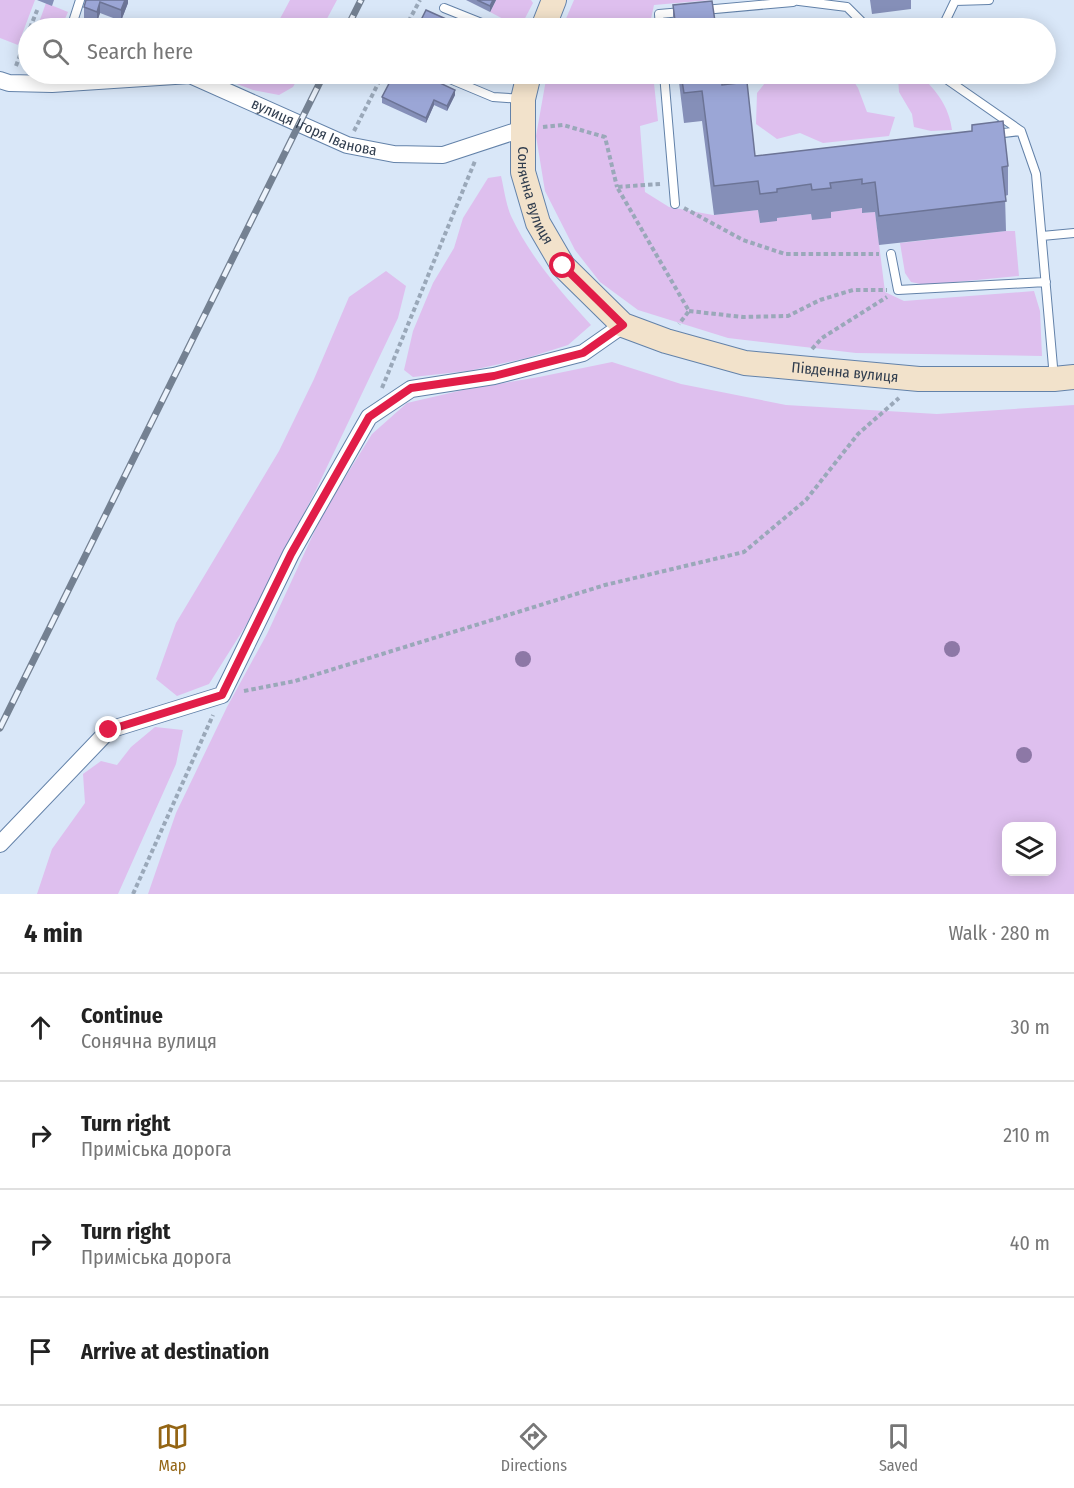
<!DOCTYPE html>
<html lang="en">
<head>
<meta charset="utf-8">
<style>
  :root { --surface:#fff; --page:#f2f2f2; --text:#222; --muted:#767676; --line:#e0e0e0; --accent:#946514 }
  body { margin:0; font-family:"Fira Sans Condensed",sans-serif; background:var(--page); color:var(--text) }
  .controls { position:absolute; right:18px; bottom:18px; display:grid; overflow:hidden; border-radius:12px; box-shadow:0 3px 15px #0003 }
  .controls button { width:54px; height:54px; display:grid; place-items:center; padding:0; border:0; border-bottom:2px solid var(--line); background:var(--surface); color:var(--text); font:30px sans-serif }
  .stop { position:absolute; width:18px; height:18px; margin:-14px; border:4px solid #e11d48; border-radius:50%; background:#fff }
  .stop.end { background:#e11d48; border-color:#fff; box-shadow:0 2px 6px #0008 }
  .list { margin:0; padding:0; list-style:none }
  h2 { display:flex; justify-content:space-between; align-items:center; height:78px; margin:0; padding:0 24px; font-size:26px }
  h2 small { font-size:20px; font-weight:400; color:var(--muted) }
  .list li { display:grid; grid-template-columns:39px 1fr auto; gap:18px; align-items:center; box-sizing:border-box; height:108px; padding:0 24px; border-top:2px solid var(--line) }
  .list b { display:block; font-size:22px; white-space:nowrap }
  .list p { margin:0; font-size:20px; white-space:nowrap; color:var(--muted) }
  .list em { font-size:20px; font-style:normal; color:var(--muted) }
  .icon { flex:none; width:33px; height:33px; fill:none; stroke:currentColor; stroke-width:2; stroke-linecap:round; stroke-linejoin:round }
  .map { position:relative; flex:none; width:1074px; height:894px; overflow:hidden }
  .search { position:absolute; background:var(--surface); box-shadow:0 3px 15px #0003; left:18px; right:18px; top:18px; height:66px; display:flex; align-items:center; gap:15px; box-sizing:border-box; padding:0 21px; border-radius:33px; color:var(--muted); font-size:22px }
  .sheet { height:510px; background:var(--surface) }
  nav { display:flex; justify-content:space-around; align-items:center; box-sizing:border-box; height:84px; border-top:2px solid var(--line); background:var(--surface); font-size:16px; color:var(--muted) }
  nav a { display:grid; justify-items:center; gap:3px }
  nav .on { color:var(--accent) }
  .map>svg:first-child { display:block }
  .green { fill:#debfee; fill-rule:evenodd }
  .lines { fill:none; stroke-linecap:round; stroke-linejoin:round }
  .lane-casing { stroke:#6382a9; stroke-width:10 }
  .street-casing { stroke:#6382a9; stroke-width:18 }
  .secondary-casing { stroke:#6382a9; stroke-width:26 }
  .path { stroke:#9aa8b9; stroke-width:4; stroke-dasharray:4.5 3; stroke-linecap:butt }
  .lane { stroke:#fff; stroke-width:8 }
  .street { stroke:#fff; stroke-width:16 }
  .secondary { stroke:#f2e2cb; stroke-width:24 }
  .rail-casing { stroke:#748192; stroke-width:7 }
  .rail { stroke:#ecf3fc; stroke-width:4.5; stroke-dasharray:14; stroke-linecap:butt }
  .tree { fill:#8d78a6 }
  .wall { fill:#858fb8 }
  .shaded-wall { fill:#6c7496 }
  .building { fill:#9ba6d6; stroke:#6c7496; stroke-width:1.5 }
  .route { stroke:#e11d48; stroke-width:8 }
  .labels { text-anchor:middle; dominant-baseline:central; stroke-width:6; stroke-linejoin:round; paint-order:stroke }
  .street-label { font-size:15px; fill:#303d4e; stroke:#ecf3fc }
</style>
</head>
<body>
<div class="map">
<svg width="1074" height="894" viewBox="0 0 1074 894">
  <rect width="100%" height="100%" fill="#d9e7f8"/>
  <!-- green -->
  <path class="green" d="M 0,0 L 35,0 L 18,45 L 0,38 Z
    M 290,0 L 337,0 L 322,28 L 275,28 Z
    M 496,0 L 531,0 L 533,3 L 522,24 L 509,22 L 490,12 Z
    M 574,0 L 711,0 L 654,5 L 649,28 L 562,28 Z
    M 46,3 L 68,12 L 61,28 L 37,28 Z
    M 210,74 L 230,74 L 248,80 L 251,74 L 300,74 L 293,87 L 279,95 L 253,90 Z
    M 463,74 L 497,74 L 493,81 L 481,82 Z
    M 547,74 L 653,74 L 658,121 L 640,126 L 645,192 L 669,207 L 713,215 L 758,210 L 760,223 L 777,218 L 811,214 L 812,220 L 830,212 L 862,208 L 863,213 L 875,212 L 885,292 L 904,301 L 1034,291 L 1040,311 L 1042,356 L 856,353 L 728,338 L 638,310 L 600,282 L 575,250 L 545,191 L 536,136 Z
    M 772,74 L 849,74 L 858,88 L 867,112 L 895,117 L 889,136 L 823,143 L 800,133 L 777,139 L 756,124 L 757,93 Z
    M 912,74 L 919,74 C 936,90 949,106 952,130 L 931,131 L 914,127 L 912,114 L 899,92 L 898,77 Z
    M 501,176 C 504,189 506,204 511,216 C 530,257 561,292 591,325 L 568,345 L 527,358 L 468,371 L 413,377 L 404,370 L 413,331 L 433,283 L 454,248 L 463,218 L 488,178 Z
    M 1006,231 L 1015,231 L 1019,276 L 925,285 L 911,282 L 905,273 L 900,243 Z
    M 386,271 L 406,286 L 398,318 L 315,492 L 248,622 L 209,684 L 177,696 L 156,679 L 176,623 L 279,451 L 314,379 L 349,297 Z
    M 612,362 L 681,384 L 786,405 L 937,414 L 1074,405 L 1074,894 L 148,894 L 176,813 L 227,707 L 267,634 L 323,513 L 372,434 L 407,403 L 463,390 L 539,377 ZM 1006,826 L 1052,826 L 1052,872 L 1006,872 Z
    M 155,727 L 183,730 L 176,764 L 118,894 L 37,894 L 52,849 L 85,803 L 83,774 L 101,761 L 117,765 L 131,747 Z"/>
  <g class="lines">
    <defs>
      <path id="lane" d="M 791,0 L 847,7 L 868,28
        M 444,8 L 494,28
        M 704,10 L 793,2
        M 71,28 L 80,0
        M 660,28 L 659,14 L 682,12
        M 942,28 L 955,1 L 989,0
        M 438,74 L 493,97 L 523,99
        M 664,74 L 675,204
        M 939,74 L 1021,131 L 1036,174 L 1054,378
        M 995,134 L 1021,131
        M 1042,236 L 1074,233
        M 891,254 L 898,290 L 1046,282"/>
      <g id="street">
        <path id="s1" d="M 0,80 L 9,83 L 52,84 L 190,75 L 347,145 L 394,154 L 443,155 L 522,129"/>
        <path d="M 0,844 L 109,730 L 222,695 L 291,554 L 369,417 L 411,389 L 494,376 L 583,353 L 623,325"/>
      </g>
      <g id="secondary">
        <path d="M 543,28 L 554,0"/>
        <path id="s2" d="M 529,74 L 523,99 L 523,172 L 538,223 L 563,266 L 623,325 L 666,341 L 745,363 L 919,379 L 1054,379 L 1074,377"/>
      </g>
    </defs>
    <!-- lane casing -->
    <use href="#lane" class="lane-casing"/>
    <!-- street casing -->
    <use href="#street" class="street-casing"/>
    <!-- secondary casing -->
    <use href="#secondary" class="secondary-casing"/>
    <!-- path -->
    <path class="path" d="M 30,28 L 38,8
      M 405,28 L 420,0
      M 16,66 L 28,33
      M 543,127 L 563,125 L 605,137 L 617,187
      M 354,131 L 383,74
      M 660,184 L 617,187 L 689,311 L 679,324
      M 684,208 L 743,240 L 785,254 L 879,254
      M 689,311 L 743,317 L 788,316 L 820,300 L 853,290 L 887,290
      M 812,349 L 822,338 L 887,297
      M 382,388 L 475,161
      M 244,691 L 295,681 L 605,585 L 744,552 L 806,500 L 858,434 L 899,398
      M 133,894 L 213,715"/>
    <!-- lane -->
    <use href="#lane" class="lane"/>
    <!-- street -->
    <use href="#street" class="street"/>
    <!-- secondary -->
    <use href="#secondary" class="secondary"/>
    <defs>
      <path id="rail" d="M 347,28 L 361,0
        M 0,728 L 324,74"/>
    </defs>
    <!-- rail casing -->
    <use href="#rail" class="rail-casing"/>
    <!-- rail -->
    <use href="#rail" class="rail"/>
  </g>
  <!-- trees -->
  <g class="tree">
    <circle cx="952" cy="649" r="8"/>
    <circle cx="523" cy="659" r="8"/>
    <circle cx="1024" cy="755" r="8"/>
  </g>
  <!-- wall -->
  <path class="wall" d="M 37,0 L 54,0 L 52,6 Z
    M 86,0 L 128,0 L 128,3 L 121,21 L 100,13 L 97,22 L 84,18 L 84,7 Z
    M 466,0 L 496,0 L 490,12 Z
    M 870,0 L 911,0 L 911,9 L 872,14 Z
    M 673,5 L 716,28 L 673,28 Z
    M 678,74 L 721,74 L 722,85 L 755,156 L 972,131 L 972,125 L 1008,166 L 1008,195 L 1005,196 L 1006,231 L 879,245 L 875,212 L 862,213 L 862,208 L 831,212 L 831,218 L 812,220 L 811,214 L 777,218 L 777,221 L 760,223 L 758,210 L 714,215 L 702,121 L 684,123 Z
    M 455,95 L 447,111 L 434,105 L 426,123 L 382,103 L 382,97 Z"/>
  <!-- shaded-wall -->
  <path class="shaded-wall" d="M 125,0 L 128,0 L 128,3 L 121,21 L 121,10 Z
    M 493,0 L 496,0 L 490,12 L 490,6 Z
    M 100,2 L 100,13 L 97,22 L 97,12 Z
    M 455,90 L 455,95 L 447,111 L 447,106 Z
    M 434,100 L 434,105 L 426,123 L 426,118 Z"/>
  <!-- building -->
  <path class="building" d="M 86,0 L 125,0 L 121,10 L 100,2 L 97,12 L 84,7 Z
    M 477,0 L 493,0 L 490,6 Z
    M 712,1 L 716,28 L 676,28 L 673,5 Z
    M 426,10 L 466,28 L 417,28 Z
    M 394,74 L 421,74 L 455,90 L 447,106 L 434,100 L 426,118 L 382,97 Z
    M 681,74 L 721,74 L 722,85 L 747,82 L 755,156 L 972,131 L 972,125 L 1003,121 L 1008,166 L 1002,167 L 1006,201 L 879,216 L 875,182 L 862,184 L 862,179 L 830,183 L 831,188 L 812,190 L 811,184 L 777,189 L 777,192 L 760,194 L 758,181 L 714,186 L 702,91 L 684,93 Z"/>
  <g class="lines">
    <!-- route -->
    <path class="route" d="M 109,730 L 222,695 L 291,554 L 369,417 L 411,388 L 494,376 L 583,353 L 623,325 L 563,266"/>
  </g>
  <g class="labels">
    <!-- street labels -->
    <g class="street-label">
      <text stroke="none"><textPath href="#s1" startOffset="326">вулиця Ігоря Іванова</textPath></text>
      <text stroke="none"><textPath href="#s2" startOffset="124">Сонячна вулиця</textPath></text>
      <text stroke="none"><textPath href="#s2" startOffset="514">Південна вулиця</textPath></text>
    </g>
  </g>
</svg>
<div class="controls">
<button><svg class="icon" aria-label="layers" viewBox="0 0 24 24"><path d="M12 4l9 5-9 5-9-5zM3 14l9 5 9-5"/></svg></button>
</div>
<div class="stop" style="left:563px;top:266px"></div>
<div class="stop end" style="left:109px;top:730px"></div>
<div class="search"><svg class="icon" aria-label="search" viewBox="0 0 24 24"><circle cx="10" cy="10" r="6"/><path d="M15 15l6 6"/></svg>Search here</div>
</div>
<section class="sheet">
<h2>4 min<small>Walk · 280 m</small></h2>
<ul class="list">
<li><svg class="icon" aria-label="ahead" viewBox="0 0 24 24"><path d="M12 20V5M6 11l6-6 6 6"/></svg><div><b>Continue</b><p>Сонячна вулиця</p></div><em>30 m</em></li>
<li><svg class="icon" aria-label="right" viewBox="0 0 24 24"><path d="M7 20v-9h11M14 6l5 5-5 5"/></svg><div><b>Turn right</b><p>Приміська дорога</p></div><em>210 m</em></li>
<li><svg class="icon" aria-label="right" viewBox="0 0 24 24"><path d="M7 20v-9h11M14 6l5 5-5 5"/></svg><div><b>Turn right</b><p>Приміська дорога</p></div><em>40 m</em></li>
<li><svg class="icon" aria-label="arrive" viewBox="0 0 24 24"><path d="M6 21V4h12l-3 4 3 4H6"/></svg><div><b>Arrive at destination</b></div></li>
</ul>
</section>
<nav>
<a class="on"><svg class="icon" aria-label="map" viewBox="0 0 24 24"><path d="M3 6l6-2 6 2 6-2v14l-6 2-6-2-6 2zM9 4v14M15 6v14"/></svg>Map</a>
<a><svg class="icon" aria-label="directions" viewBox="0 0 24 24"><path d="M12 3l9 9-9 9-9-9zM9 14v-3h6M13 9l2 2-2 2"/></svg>Directions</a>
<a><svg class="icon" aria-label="saved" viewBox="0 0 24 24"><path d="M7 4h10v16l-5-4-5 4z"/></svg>Saved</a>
</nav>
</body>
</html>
